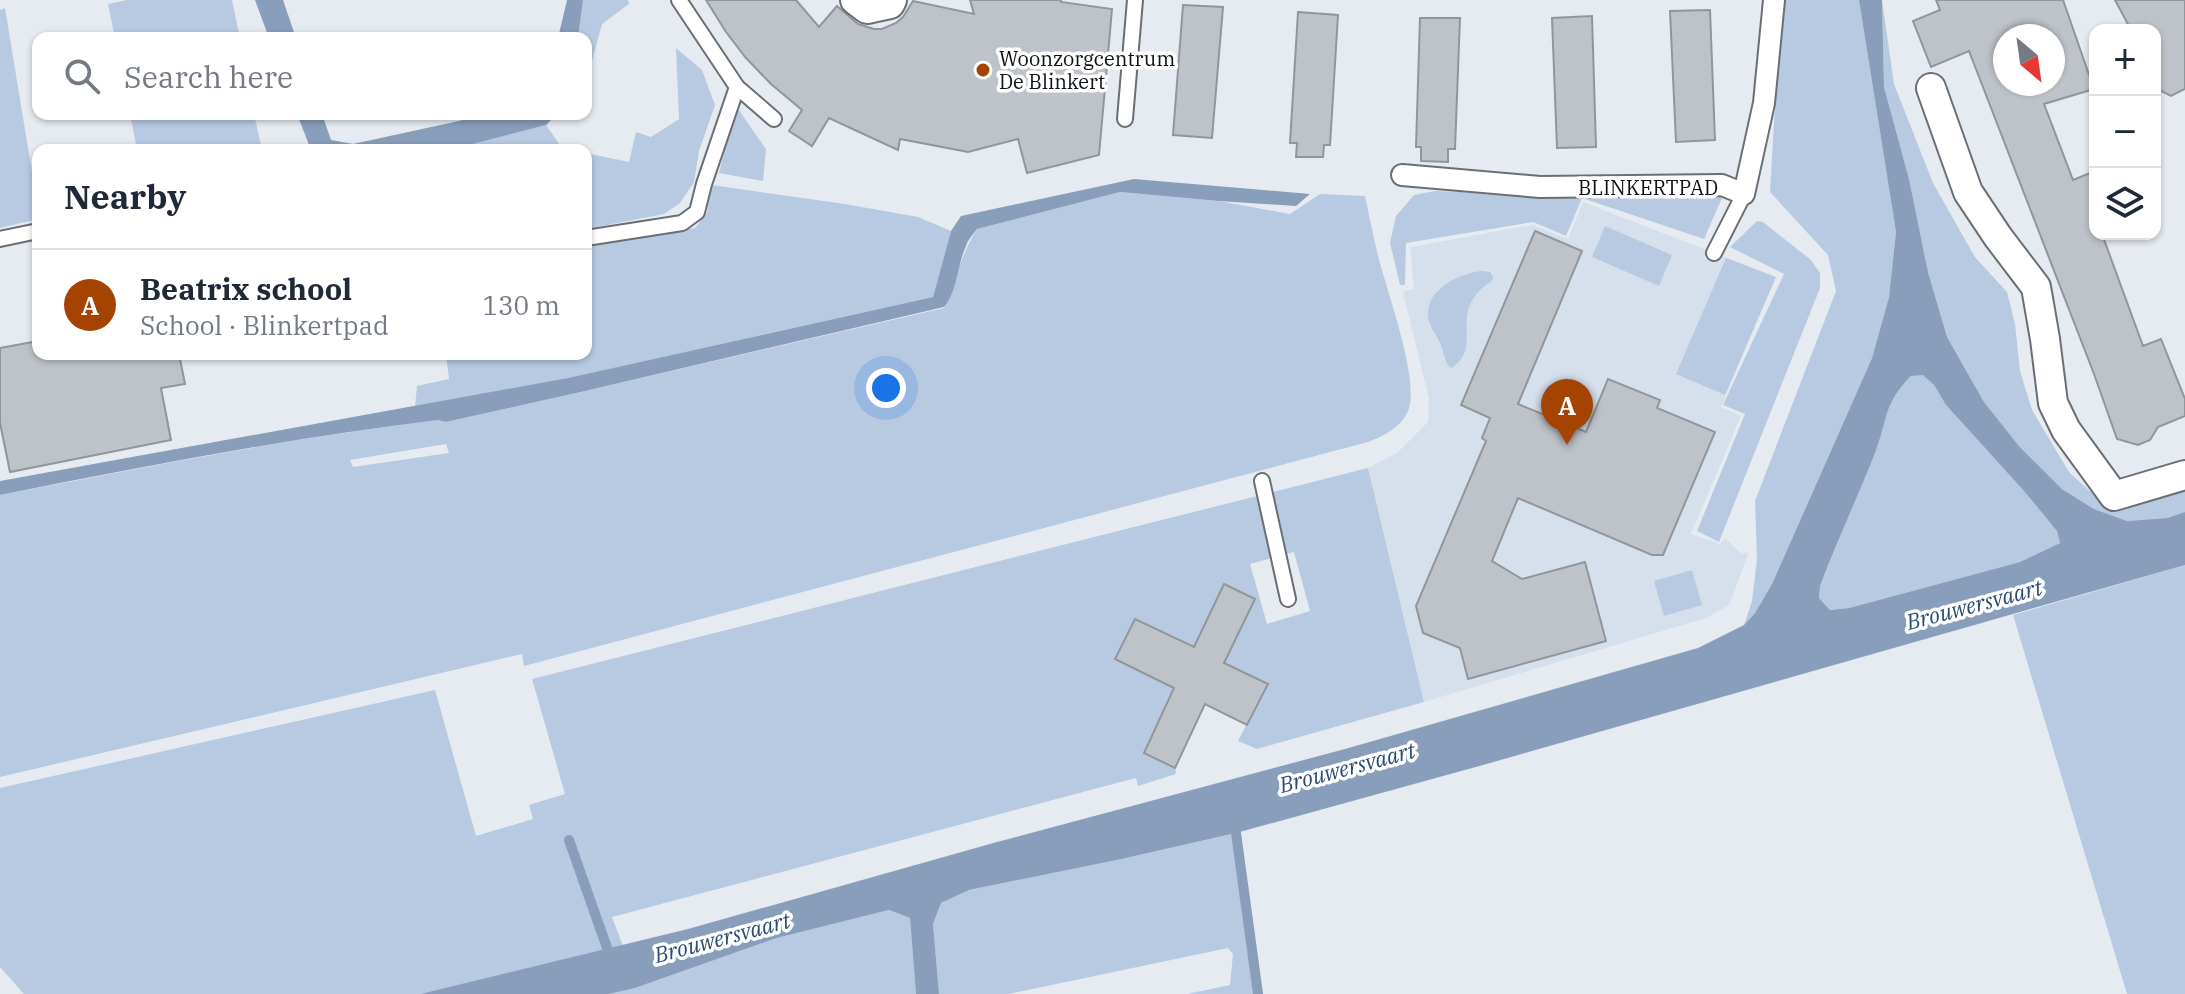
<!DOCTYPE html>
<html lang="en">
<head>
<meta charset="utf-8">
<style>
  :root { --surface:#fff; --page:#f6f6f7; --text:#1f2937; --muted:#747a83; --line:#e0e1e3; --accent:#a54303 }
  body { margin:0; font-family:"IBM Plex Serif",serif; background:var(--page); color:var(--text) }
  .controls { position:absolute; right:24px; top:24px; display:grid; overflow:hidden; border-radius:16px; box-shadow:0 2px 6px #0004 }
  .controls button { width:72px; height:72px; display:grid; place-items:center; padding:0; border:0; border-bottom:2px solid var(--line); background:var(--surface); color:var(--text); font:40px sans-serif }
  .compass { position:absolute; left:1993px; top:24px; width:72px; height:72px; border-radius:50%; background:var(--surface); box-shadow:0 2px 6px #0004; rotate:151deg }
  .you { position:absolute; left:886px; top:388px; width:28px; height:28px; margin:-20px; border:6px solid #fff; border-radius:50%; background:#1a73e8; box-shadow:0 0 0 12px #1a73e833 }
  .badge { display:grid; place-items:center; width:52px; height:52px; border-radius:50%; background:var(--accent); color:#fff; font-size:26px; font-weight:700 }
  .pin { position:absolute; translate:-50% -66px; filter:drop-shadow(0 2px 4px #0008) }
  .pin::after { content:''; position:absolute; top:42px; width:28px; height:24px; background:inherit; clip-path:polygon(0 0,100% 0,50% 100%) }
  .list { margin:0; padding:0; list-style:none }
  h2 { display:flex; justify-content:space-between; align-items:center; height:104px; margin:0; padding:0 32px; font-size:34px }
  h2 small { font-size:26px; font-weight:400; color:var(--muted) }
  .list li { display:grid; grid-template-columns:52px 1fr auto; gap:24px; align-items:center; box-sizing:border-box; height:112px; padding:0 32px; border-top:2px solid var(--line) }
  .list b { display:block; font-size:30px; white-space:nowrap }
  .list p { margin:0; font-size:26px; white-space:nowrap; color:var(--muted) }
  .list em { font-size:26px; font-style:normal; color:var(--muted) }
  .icon { flex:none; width:44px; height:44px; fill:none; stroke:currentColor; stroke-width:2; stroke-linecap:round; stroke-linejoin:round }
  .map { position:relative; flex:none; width:2185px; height:994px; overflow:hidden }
  .search { position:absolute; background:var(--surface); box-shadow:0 2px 6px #0004; left:32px; top:32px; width:560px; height:88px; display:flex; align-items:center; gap:20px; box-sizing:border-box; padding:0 28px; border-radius:16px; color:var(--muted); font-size:30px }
  .panel { position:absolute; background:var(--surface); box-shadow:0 2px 6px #0004; left:32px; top:144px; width:560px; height:216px; border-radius:16px }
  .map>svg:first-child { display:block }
  .built { fill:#d6e0ed }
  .green { fill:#b8cae2; fill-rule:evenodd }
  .water { fill:#889eba; fill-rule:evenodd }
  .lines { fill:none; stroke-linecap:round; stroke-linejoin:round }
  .stream { stroke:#889eba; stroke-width:10 }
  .building { fill:#bec3c9; stroke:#91969c; stroke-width:2; fill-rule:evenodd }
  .service-casing { stroke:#6a6f75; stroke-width:18 }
  .pedestrian-casing { stroke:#6a6f75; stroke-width:24 }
  .minor-casing { stroke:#6a6f75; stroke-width:32 }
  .service { stroke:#fff; stroke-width:14 }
  .pedestrian { stroke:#fff; stroke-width:20 }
  .minor { stroke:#fff; stroke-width:28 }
  .poi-dot { fill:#a54303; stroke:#fff; stroke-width:3 }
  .labels { text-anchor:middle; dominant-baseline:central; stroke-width:7; stroke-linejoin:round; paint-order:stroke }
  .poi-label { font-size:20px; fill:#0f1113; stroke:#fff; text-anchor:start }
  .street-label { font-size:20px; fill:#0f1113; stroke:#fff }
  .water-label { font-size:22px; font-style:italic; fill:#2a4b73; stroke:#fff }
</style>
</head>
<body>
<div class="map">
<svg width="2185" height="994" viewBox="0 0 2185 994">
  <rect width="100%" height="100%" fill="#e6ebf2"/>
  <!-- built -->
  <path class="built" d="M 1583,202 L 1776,277 L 1721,407 L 1741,416 L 1691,534 L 1720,544 L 1725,538 L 1742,554 L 1748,552 L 1747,557 L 1729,605 L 1706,618 L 1424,702 L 1368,468 L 1397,453 L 1428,422 L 1429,399 L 1403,292 L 1414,289 L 1410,247 L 1532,225 L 1568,239 Z"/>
  <!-- green -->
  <path class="green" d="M 127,0 L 232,0 L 240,38 L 115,38 L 108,4 Z
    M 583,0 L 628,0 L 629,4 L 602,24 L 591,64 L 586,64 L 586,38 L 578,38 Z
    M 1781,0 L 1859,0 L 1896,232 L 1889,297 L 1872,358 L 1772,584 L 1755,613 L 1744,625 L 1752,601 L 1757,559 L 1755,501 L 1836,291 L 1828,255 L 1770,192 Z
    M 1882,0 L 1894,84 L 1933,183 L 1975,257 L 2007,292 L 2015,324 L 2020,371 L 2032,410 L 2069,472 L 2093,494 L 2185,469 L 2185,512 L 2167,518 L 2127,521 L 2094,509 L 2062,489 L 2019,446 L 1984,402 L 1947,337 L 1928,272 L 1909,179 L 1884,87 Z
    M 5,8 L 38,209 L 38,219 L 0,228 L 0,10 Z
    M 676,48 L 702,70 L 715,105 L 699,151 L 694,182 L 680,203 L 664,214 L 586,229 L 586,153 L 629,162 L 636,132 L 651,137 L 679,119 Z
    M 736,106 L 766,149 L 763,181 L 719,173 Z
    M 130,114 L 254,114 L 262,150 L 137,150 Z
    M 546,125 L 562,148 L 571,150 L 444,150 Z
    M 712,185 L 845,204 L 918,217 L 951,231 L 933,297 L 555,381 L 415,406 L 417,386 L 449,379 L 446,354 L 586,354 L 586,246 L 695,228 L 707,213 Z
    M 1435,191 L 1542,195 L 1715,194 L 1722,198 L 1704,239 L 1582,198 L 1566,236 L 1533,222 L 1406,243 L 1405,285 L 1400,285 L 1390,243 L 1396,216 L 1414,195 Z
    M 1120,192 L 1219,201 L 1290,214 L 1320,194 L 1365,196 C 1370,219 1374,241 1380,263 C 1389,297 1418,377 1409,408 C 1404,426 1384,436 1368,442 L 524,666 L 522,654 L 0,777 L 0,495 C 146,467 291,438 438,420 L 446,422 L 585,391 L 944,308 C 956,281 961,254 977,229 ZM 446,444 L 449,453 L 353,467 L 350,460 Z
    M 1757,221 L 1763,222 L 1811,260 L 1820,273 L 1820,288 L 1719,542 L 1697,531 L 1745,414 L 1723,405 L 1784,274 L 1730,247 Z
    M 1605,226 L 1672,255 L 1659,286 L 1592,257 Z
    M 1726,258 L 1776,277 L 1725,395 L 1676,374 Z
    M 1482,271 L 1490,272 L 1493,277 L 1492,281 C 1444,311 1486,347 1451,368 C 1444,362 1445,355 1441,346 C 1438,336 1429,327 1428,317 C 1426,289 1459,273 1482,271 Z
    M 1923,374 L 1934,385 L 1946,405 L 2024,491 L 2057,531 L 2060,543 L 2020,562 L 1849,608 L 1830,610 L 1819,598 L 1820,586 L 1876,449 L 1884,419 L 1896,391 L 1911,376 Z
    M 1368,468 L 1424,702 L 1257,749 L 1238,741 L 1267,684 L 1135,619 L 1115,659 L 1179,691 L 1163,712 L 1144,753 L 1175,768 L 1176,774 L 1138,786 L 1136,778 L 612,917 L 623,946 L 420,994 L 24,994 L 0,967 L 0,788 L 435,690 L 476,836 L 533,819 L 529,805 L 565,794 L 532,679 ZM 1294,552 L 1310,611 L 1267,624 L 1250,564 Z
    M 2185,565 L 2185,994 L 2127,994 L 2013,615 Z
    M 1692,570 L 1702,605 L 1664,616 L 1654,581 Z
    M 1232,834 L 1253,994 L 1187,994 L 1230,985 L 1233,954 L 1228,948 L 1009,994 L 939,994 L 933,924 L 941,903 L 969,890 L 1117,860 Z
    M 889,910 L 910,918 L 916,994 L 609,994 L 635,988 L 777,938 Z"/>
  <!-- water -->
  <path class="water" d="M 255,0 L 283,0 L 296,38 L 269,38 Z
    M 567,0 L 583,0 L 578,38 L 558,38 Z
    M 1859,0 L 1882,0 L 1884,87 L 1909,179 L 1928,272 L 1947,337 L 1984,402 L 2019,446 L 2062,489 L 2094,509 L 2127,521 L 2167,518 L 2185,512 L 2185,565 L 1483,765 L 1236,833 L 1117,860 L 969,890 L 941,903 L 933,924 L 939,994 L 916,994 L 910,918 L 889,910 L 777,938 L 635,988 L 609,994 L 420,994 L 688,929 L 997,842 L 1345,749 L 1698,648 L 1744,625 L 1755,613 L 1772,584 L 1872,358 L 1889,297 L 1896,232 ZM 1923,375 L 1934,385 L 1946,405 L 2024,491 L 2057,531 L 2060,543 L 2020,562 L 1849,608 L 1830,610 L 1819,598 L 1820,586 C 1837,542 1857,498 1875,453 C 1888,419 1883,404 1911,376 Z
    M 297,114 L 322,114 L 331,140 L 353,144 L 491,114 L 557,114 L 546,125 L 449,150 L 311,150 Z
    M 1134,179 L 1310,194 L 1296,206 L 1219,201 L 1120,192 L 977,229 C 973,234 968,240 966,246 C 957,265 958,290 944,307 L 585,391 L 446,422 L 438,420 C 291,438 145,466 0,495 L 0,481 L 568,378 L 933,297 L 951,231 L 961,216 Z"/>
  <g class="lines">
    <!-- stream -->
    <path class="stream" d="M 1236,833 L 1258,994
      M 569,840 L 612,962"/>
  </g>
  <!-- building -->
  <path class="building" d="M 706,0 L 796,0 L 819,27 L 837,6 L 858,24 L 874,29 L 882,29 L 896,23 L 903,17 L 913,1 L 974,14 L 970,0 L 1061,0 L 1061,2 L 1112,9 L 1099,155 L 1027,173 L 1018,139 L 968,152 L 900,139 L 898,150 L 829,118 L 812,146 L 789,131 L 802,110 L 771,84 L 746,58 L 726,32 Z
    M 1936,0 L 2063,0 L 2094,89 L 2044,104 L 2073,180 L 2095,171 L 2095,234 L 2102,234 L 2143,346 L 2161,339 L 2185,399 L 2185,416 L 2158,427 L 2150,440 L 2138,445 L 2117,439 L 2094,374 L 1969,51 L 1931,67 L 1913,21 L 1940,10 ZM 2005,36 L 2053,36 L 2053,84 L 2005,84 Z
    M 2115,0 L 2185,0 L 2185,89 L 2171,96 L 2155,88 L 2155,30 L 2131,30 Z
    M 1183,5 L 1223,7 L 1212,138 L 1173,135 Z
    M 1710,10 L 1715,140 L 1676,142 L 1670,11 Z
    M 1298,12 L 1338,15 L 1330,145 L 1324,145 L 1323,157 L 1296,157 L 1297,143 L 1290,143 Z
    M 1592,16 L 1596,147 L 1557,148 L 1552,18 Z
    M 1420,18 L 1460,18 L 1455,149 L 1448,149 L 1448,162 L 1421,161 L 1421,147 L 1416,147 Z
    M 1535,231 L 1582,251 L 1518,404 L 1586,432 L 1608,379 L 1660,400 L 1657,408 L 1715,432 L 1663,555 L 1652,555 L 1518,498 L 1492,561 L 1522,579 L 1585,562 L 1606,641 L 1468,679 L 1460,648 L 1423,633 L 1416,606 L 1486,441 L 1482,438 L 1490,418 L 1461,405 Z
    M 38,341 L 38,354 L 179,354 L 185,384 L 161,388 L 171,440 L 10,472 L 0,423 L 0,348 Z
    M 1224,584 L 1255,599 L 1224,663 L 1268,684 L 1247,725 L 1205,704 L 1175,768 L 1144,753 L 1174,688 L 1115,659 L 1135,619 L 1194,647 Z"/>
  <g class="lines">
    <defs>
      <path id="service" d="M 679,0 L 737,87 L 774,119
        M 1125,119 L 1135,0
        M 586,238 L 682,223 L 697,212 L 704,184 L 737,87
        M 0,239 L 38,231
        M 1714,253 L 1744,194
        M 1262,481 L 1288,599"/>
      <path id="pedestrian" d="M 1402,175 L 1540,187 L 1722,185 L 1744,194 L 1764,103 L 1774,0"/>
      <path id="minor" d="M 855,0 L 867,9 L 890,4 L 892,0
        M 1931,88 L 1968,192 L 1998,237 L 2036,287 L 2045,339 L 2053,403 L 2066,430 L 2114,496 L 2185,475"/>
    </defs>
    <!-- service casing -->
    <use href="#service" class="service-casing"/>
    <!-- pedestrian casing -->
    <use href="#pedestrian" class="pedestrian-casing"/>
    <!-- minor casing -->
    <use href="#minor" class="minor-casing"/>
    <!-- service -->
    <use href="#service" class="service"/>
    <!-- pedestrian -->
    <use href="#pedestrian" class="pedestrian"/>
    <!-- minor -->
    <use href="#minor" class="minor"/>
  </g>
  <!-- markers -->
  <circle class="poi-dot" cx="983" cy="70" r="8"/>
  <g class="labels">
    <!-- poi labels -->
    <g class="poi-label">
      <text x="999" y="58">Woonzorgcentrum<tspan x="999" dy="23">De Blinkert</tspan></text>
    </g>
    <!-- street labels -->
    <g class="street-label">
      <text x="1648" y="187">BLINKERTPAD</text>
    </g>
    <!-- water labels -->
    <g class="water-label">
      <text transform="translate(1974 604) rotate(-15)">Brouwersvaart</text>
      <text transform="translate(1347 767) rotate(-15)">Brouwersvaart</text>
      <text transform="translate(722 937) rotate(-15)">Brouwersvaart</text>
    </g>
  </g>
</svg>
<div class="controls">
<button>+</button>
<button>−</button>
<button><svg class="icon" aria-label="layers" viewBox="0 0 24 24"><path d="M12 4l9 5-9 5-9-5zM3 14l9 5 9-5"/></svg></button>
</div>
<svg class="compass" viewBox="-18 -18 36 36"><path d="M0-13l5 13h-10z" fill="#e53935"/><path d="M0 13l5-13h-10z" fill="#747a83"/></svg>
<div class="you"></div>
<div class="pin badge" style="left:1567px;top:445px">A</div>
<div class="search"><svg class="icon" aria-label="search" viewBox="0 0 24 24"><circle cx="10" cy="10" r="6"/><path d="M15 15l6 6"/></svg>Search here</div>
<section class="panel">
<h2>Nearby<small></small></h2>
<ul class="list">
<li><span class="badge">A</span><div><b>Beatrix school</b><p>School · Blinkertpad</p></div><em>130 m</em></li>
</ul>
</section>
</div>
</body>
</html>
